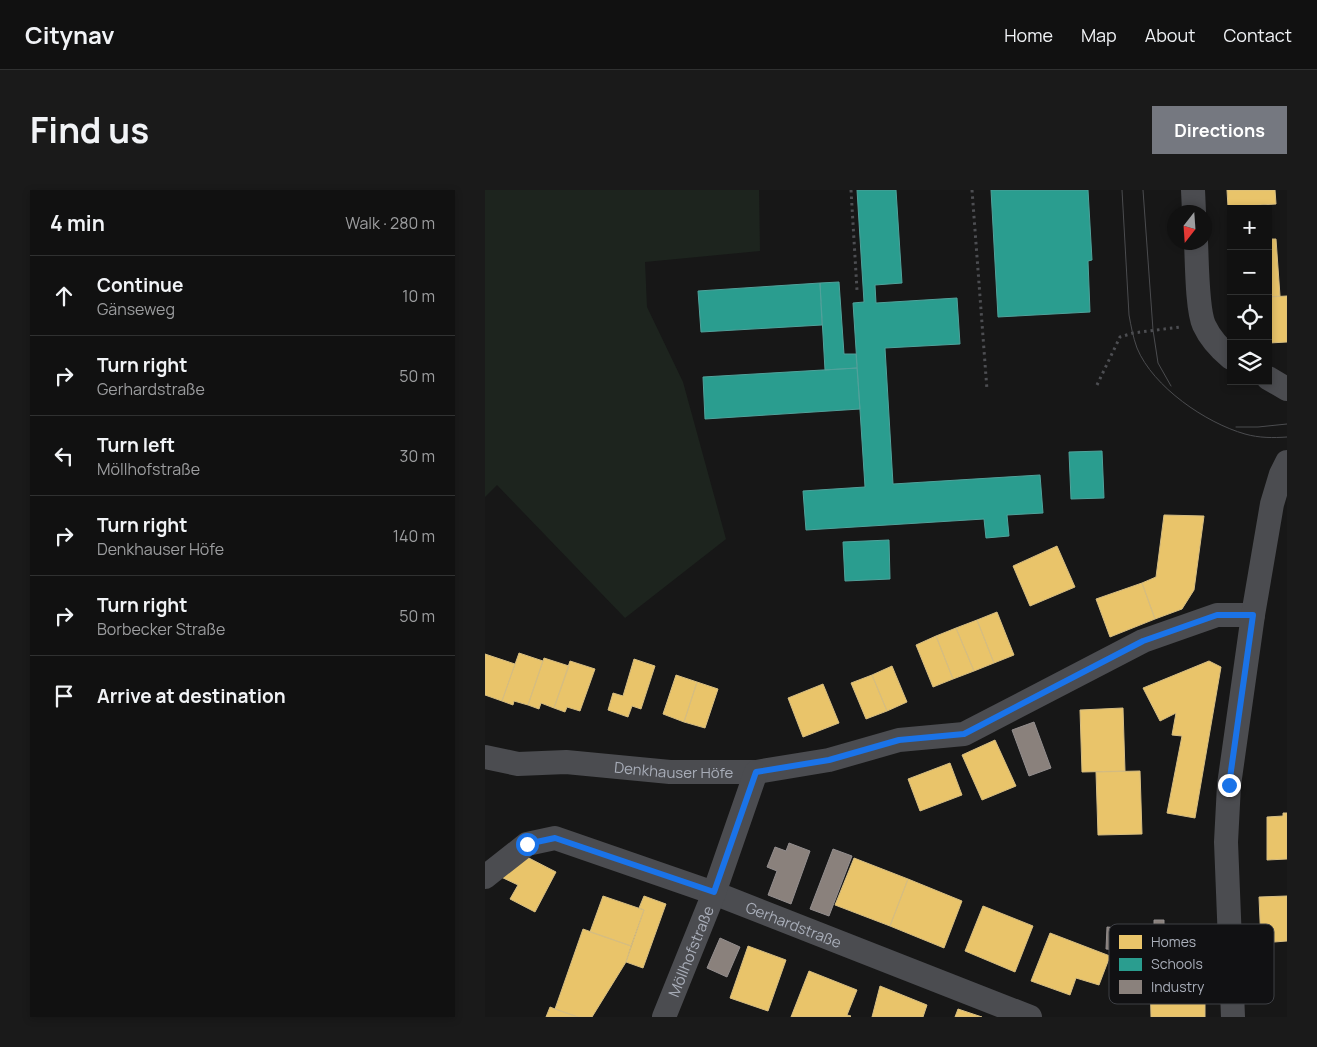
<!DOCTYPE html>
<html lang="en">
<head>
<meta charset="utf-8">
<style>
  :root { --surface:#111; --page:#1a1a1a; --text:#f1f3f6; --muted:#9c9d9f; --line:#303131; --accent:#757880 }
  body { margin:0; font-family:Manrope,sans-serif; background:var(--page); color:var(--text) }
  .controls { position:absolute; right:15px; top:15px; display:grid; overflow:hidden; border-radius:0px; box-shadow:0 2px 8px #0003 }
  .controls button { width:45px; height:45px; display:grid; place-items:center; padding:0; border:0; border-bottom:1px solid var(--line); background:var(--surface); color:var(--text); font:25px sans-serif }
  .compass { position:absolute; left:682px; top:15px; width:45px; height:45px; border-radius:50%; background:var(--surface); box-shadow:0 2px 8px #0003; rotate:197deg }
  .stop { position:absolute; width:15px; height:15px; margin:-11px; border:4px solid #1a73e8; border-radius:50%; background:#fff }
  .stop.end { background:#1a73e8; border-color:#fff; box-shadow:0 1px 5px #0008 }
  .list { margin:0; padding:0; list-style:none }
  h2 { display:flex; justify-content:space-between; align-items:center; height:65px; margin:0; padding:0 20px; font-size:21px }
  h2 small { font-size:16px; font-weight:400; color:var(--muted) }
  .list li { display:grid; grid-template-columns:32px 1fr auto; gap:15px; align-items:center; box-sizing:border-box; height:80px; padding:0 20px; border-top:1px solid var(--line) }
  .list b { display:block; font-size:19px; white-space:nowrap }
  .list p { margin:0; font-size:16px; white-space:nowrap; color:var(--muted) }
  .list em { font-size:16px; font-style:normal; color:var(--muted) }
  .icon { flex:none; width:28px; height:28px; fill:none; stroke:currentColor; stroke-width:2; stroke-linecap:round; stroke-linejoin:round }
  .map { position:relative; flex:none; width:802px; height:827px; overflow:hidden; border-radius:0px }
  header { display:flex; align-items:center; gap:30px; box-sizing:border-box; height:70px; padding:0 25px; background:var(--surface); border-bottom:1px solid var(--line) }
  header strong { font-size:24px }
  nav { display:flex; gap:28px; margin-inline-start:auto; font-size:18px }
  .intro { display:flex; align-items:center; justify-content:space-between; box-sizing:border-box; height:120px; padding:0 30px }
  h1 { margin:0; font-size:35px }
  .button { padding:12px 22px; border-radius:0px; background:var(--accent); color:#fff; font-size:18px; font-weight:700 }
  main { display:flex; gap:30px; padding:0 30px }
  aside { flex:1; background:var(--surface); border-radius:0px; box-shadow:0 2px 8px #0003 }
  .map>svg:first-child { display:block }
  .green { fill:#1d241e }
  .homes { fill:#e9c46a; stroke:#d6bd81 }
  .schools { fill:#2a9d8f; stroke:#50a29b }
  .industry { fill:#8a817c; stroke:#938e8e }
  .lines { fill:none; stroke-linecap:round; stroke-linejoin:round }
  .path { stroke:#4d4e52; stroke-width:3; stroke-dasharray:2.5 4; stroke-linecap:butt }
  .minor { stroke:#4b4c50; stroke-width:24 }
  .tram { stroke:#4b4c4f; stroke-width:1 }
  .route { stroke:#1a73e8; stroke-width:6 }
  .labels { text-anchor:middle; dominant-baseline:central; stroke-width:5; stroke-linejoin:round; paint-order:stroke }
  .street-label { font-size:15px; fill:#a8adb8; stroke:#111113 }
  .key { fill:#111113; stroke:#3e4045; stroke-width:1 }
  .key-label { font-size:14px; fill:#a8adb8 }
</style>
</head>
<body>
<header>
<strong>Citynav</strong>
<nav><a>Home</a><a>Map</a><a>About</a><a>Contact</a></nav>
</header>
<div class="intro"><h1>Find us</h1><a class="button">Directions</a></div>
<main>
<aside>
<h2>4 min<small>Walk · 280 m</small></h2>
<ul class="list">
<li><svg class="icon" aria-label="ahead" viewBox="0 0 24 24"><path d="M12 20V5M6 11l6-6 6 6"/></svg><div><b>Continue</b><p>Gänseweg</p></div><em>10 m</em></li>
<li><svg class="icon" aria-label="right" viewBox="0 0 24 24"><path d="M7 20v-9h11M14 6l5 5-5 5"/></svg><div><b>Turn right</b><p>Gerhardstraße</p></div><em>50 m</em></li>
<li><svg class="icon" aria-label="left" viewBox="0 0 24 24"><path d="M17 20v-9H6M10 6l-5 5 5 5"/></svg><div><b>Turn left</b><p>Möllhofstraße</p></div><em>30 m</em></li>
<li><svg class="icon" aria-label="right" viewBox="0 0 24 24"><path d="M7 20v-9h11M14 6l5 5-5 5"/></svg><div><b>Turn right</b><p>Denkhauser Höfe</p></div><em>140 m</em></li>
<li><svg class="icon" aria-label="right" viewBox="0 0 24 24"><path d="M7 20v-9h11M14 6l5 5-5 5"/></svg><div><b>Turn right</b><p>Borbecker Straße</p></div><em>50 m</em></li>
<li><svg class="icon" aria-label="arrive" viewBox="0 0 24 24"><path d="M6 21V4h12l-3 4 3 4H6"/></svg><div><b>Arrive at destination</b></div></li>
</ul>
</aside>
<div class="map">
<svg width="802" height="827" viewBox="0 0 802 827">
  <rect width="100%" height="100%" fill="#171717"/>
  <!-- green -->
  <path class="green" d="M 0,0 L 274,0 L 275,61 L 160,72 L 162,117 L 198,192 L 241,349 L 140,428 L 12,295 L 0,307 Z"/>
  <!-- homes -->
  <path class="homes" d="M 742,0 L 790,0 L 791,14 L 743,17 Z
    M 783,49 L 791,49 L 795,106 L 783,107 Z
    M 802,106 L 802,152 L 784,153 L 783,107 Z
    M 679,325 L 719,326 L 709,400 L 697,419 L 670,429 L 657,393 L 671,387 Z
    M 572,356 L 590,397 L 545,416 L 528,376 Z
    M 657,393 L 670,429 L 625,447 L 611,409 Z
    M 512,422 L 529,465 L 509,473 L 492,430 Z
    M 492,430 L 509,473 L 489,481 L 471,438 Z
    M 471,438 L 489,481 L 468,489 L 451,446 Z
    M 451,446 L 468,489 L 448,497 L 431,455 Z
    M 34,463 L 58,471 L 43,515 L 29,511 L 28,515 L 17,511 Z
    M 0,464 L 30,474 L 17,511 L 0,505 Z
    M 59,468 L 84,476 L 69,518 L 56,513 L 54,519 L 43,515 Z
    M 149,469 L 170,476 L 156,519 L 147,516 L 143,527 L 123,520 L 128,503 L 138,506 Z
    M 85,471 L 110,479 L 95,521 L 82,517 L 80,522 L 69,518 Z
    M 724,471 L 736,477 L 710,628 L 682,623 L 697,546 L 687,545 L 691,523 L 675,531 L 658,498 Z
    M 407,476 L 422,512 L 402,521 L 387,485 Z
    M 191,485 L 212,492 L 199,532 L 178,524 Z
    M 387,485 L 402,521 L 381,529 L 366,493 Z
    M 212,492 L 233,499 L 220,538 L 199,532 Z
    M 338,494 L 354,533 L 318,547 L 303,508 Z
    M 638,518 L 640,581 L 597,582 L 595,520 Z
    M 510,550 L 531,596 L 497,610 L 477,565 Z
    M 465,573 L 477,605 L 435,621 L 423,589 Z
    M 655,581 L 657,644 L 613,645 L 611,582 Z
    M 798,623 L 802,623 L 802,669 L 782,670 L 782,627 L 798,626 Z
    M 38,665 L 71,682 L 50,722 L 25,709 L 33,695 L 14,686 Z
    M 369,668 L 423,689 L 405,736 L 350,715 Z
    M 423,689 L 477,711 L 459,758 L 405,736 Z
    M 118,706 L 159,720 L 146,756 L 105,742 Z
    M 159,706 L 181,714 L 158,778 L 141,772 L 159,720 L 154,718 Z
    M 802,706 L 802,751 L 776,753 L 774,707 Z
    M 498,716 L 548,736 L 530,782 L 480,761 Z
    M 98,739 L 146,756 L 141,772 L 107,827 L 93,827 L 70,819 Z
    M 565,743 L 625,766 L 614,795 L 591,788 L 585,805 L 546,791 Z
    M 263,756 L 301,770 L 283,821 L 245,808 Z
    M 324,781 L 372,800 L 362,825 L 366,826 L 365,827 L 306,827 Z
    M 665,784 L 720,784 L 720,827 L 666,827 Z
    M 395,796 L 442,815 L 438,827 L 387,827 Z
    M 65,817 L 70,819 L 93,827 L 61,827 Z
    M 473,819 L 497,827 L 470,827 Z"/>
  <!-- schools -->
  <path class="schools" d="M 372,0 L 411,0 L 417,93 L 390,95 L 391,113 L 472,108 L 475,154 L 400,158 L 408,294 L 555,285 L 558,323 L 522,325 L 524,346 L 501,348 L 499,329 L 321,340 L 318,301 L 380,297 L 368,113 L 379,112 Z
    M 506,0 L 603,0 L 607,70 L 603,71 L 605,122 L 513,127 Z
    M 354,92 L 359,164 L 371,164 L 372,178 L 340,180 L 335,93 Z
    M 335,93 L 337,135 L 216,142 L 213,101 Z
    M 372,178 L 375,219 L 220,229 L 218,187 Z
    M 617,261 L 619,308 L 586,309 L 584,262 Z
    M 404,350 L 405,389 L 360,391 L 358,352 Z"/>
  <!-- industry -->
  <path class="industry" d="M 549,532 L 566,578 L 544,586 L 527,540 Z
    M 304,653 L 325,661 L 306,714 L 283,705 L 292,681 L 282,677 L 290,657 L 301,661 Z
    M 348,659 L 367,666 L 344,726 L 325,719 Z
    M 669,730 L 679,730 L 679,739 L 695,739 L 695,755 L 669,756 Z
    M 622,737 L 633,738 L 632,760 L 621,759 Z
    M 235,748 L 255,757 L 242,787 L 222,778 Z"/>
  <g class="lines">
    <!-- path -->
    <path class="path" d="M 366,0 L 372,100
      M 487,0 L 502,200
      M 612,195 L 635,147 L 648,143 L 695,137"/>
    <!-- minor -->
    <g class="minor">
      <path d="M 708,0 L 709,22"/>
      <path d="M 711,52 C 712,72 712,119 719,135 C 725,148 735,159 746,168"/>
      <path d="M 783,188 L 802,199"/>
      <path id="s1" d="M 0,567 L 33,574 L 81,572 L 185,582 L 271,582 L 344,570 L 414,550 L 479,544 L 658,451 L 732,425 L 768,425"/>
      <path id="s2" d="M 0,687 L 42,654 L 70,648 L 229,703 L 545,827"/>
      <path id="s3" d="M 179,827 L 229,703 L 271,582"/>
      <path d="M 748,827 L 741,652 L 744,595 L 768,425 L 787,314 L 796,284 L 802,272"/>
    </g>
    <!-- tram -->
    <path class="tram" d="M 637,0 L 644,125 C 646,136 648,147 652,158 C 668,197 721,233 760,244 C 774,248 788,248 802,247
      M 658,0 L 668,140 L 673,173 L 686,196
      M 751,237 L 773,237 L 802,234"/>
  </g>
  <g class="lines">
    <!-- route -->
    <path class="route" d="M 42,654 L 70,648 L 229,702 L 271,582 L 344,570 L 414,550 L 479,544 L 658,451 L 732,425 L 768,425 L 744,595"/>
  </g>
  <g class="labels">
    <!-- street labels -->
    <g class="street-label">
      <text stroke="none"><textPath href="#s1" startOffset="190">Denkhauser Höfe</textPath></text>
      <text stroke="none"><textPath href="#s2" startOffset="336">Gerhardstraße</textPath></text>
      <text stroke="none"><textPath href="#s3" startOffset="71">Möllhofstraße</textPath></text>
    </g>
  </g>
  <!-- legend -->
  <rect x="624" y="734" width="165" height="80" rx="8" class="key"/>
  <rect x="634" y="745" width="23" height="14" fill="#e9c46a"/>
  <rect x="634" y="768" width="23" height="13" fill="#2a9d8f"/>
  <rect x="634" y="790" width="23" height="14" fill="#8a817c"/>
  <g class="key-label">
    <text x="666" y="757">Homes</text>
    <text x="666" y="779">Schools</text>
    <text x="666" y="802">Industry</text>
  </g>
</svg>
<div class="controls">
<button>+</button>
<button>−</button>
<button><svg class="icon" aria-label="locate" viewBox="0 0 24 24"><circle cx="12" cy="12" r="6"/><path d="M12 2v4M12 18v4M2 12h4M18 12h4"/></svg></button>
<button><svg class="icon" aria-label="layers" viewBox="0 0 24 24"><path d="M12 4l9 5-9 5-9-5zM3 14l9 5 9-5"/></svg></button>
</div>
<svg class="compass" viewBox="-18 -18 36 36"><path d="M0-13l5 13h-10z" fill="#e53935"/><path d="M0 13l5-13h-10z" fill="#9c9d9f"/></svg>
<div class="stop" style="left:42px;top:654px"></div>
<div class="stop end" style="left:744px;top:595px"></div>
</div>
</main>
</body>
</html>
